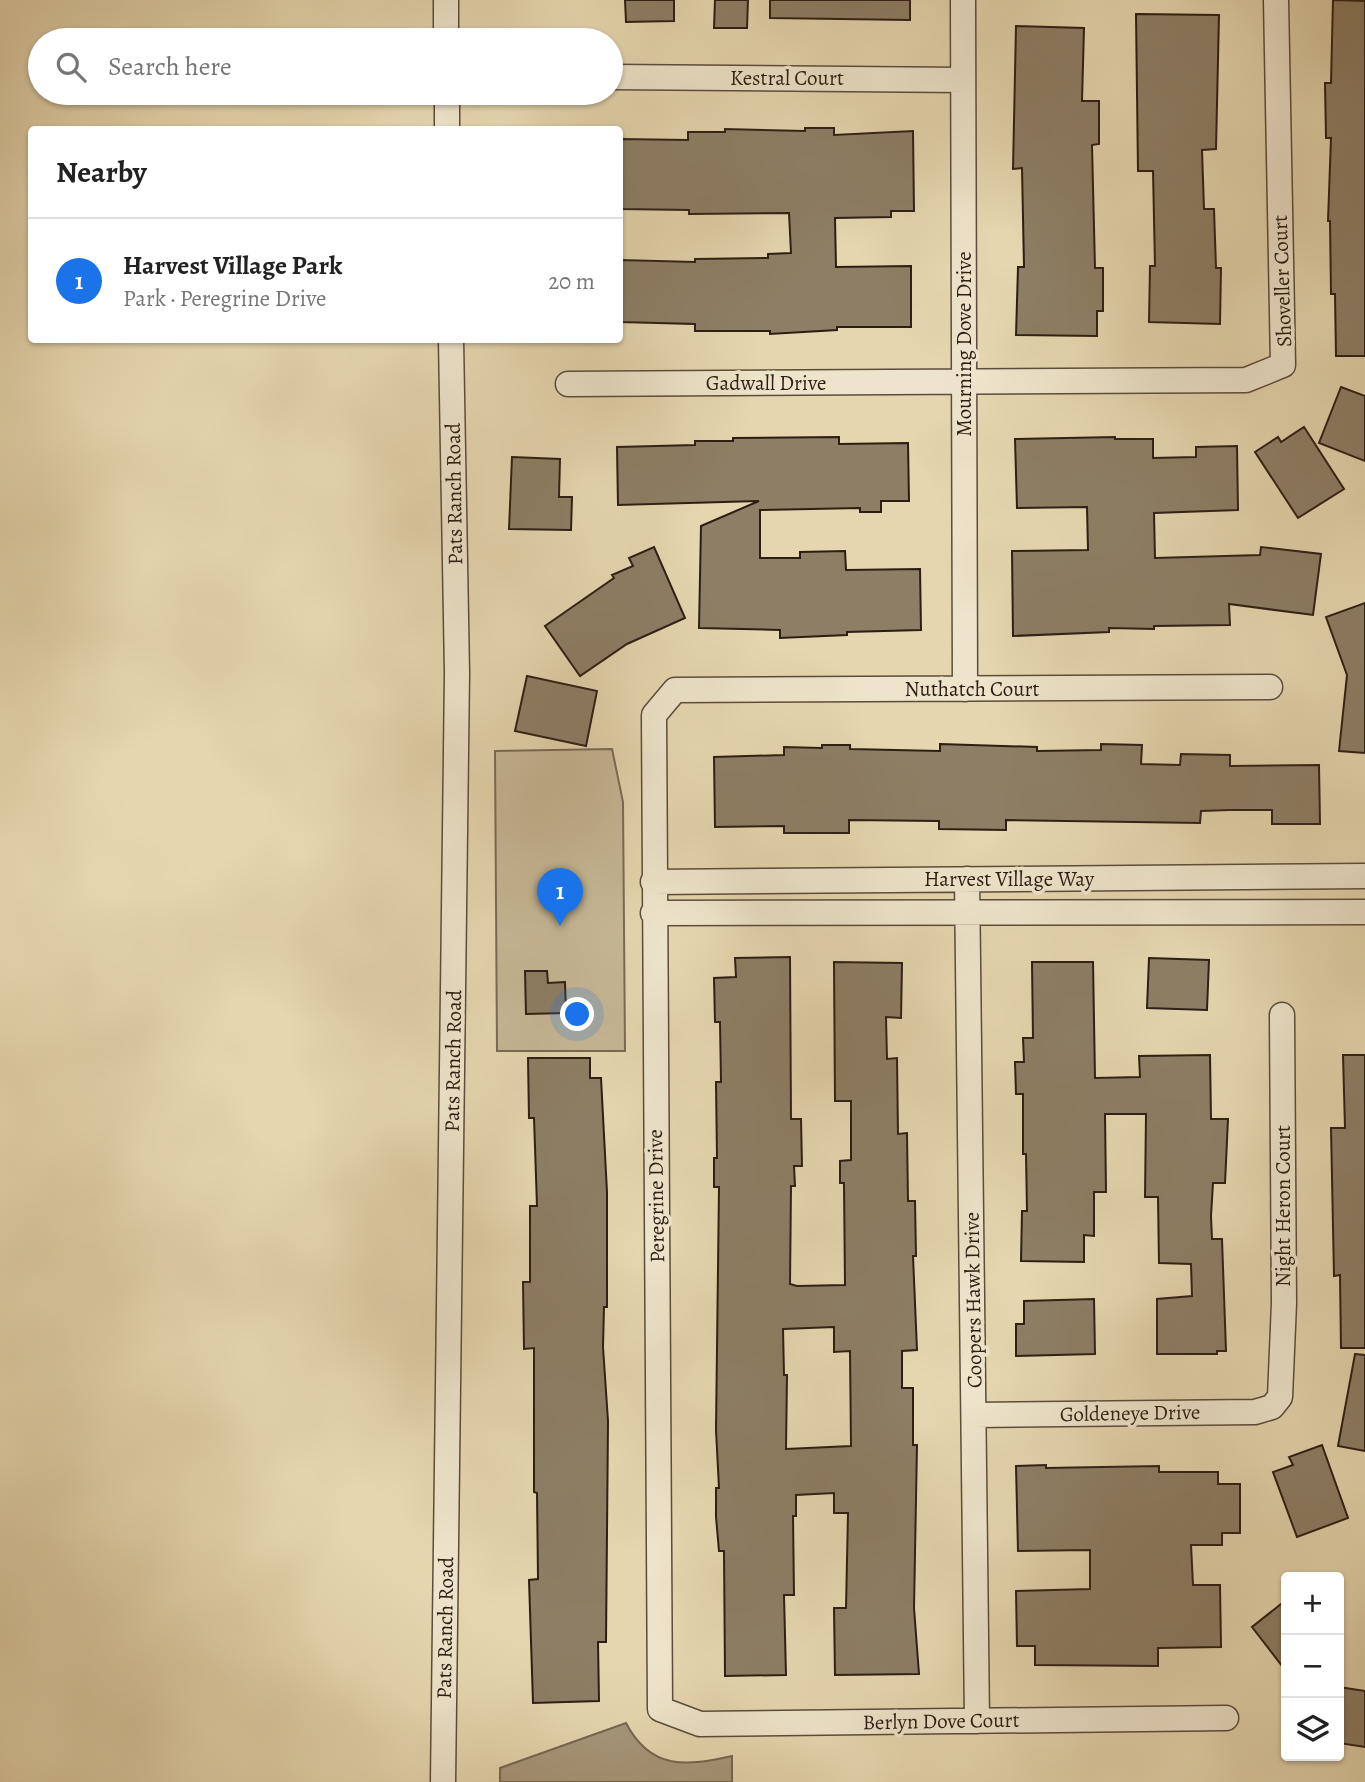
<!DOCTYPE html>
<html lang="en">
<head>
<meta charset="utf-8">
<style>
  :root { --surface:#fff; --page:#f2f2f2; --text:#222; --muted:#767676; --line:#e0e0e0; --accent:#1a73e8 }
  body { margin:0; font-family:Alegreya,serif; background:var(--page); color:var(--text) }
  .controls { position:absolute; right:21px; bottom:21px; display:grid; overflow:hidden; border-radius:7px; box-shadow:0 2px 5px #0004 }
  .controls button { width:63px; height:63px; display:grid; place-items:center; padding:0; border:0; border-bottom:2px solid var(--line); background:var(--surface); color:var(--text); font:35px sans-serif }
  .you { position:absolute; left:578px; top:1015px; width:24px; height:24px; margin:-18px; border:5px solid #fff; border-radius:50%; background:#1a73e8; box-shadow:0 0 0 10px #1a73e833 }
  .badge { display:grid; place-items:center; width:46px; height:46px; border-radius:50%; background:var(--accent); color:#fff; font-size:23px; font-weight:700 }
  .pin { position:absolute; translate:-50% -58px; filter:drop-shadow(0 2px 4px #0008) }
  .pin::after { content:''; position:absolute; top:37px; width:24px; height:21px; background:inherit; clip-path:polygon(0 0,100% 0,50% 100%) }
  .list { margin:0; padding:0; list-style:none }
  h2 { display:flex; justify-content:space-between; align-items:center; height:91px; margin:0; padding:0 28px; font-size:30px }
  h2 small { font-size:23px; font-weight:400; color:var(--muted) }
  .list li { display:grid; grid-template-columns:46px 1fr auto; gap:21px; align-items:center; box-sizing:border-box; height:126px; padding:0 28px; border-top:2px solid var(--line) }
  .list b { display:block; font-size:26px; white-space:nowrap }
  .list p { margin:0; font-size:23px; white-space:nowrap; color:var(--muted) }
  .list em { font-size:23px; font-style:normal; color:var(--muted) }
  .icon { flex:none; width:38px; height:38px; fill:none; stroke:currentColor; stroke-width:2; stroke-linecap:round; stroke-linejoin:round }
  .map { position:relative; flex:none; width:1365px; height:1782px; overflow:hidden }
  .search { position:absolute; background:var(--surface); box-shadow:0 2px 5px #0004; left:28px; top:28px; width:595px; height:77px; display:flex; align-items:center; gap:18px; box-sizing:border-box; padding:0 24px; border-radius:38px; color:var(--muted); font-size:26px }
  .panel { position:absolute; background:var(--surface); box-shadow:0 2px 5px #0004; left:28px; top:126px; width:595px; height:217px; border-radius:7px }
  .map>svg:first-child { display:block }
  .green { fill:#c6b795; stroke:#7a6a54; stroke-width:2 }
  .water { fill:#a6977a; stroke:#766751; stroke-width:2 }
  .building { fill:#8d7e65; stroke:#2d1e14; stroke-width:2; fill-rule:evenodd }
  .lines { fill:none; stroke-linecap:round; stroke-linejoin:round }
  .minor-casing { stroke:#5b4c3b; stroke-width:27 }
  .minor { stroke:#eee4cb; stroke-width:24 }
  .labels { text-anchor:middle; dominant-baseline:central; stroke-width:7; stroke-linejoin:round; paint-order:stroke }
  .street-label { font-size:21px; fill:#2d1e14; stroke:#eee4cb }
</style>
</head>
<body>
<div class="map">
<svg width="1365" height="1782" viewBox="0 0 1365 1782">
  <rect width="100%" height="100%" fill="#e5d6af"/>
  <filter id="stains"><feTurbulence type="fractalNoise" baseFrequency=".00286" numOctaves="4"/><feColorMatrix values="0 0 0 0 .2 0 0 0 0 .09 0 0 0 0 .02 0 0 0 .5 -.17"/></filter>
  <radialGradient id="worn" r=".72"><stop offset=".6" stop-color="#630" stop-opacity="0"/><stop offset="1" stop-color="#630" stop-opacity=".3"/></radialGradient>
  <!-- green -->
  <path class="green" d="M 612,749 L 623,802 L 625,1051 L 497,1051 L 495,751 Z"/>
  <!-- water -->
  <path class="water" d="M 626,1723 C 651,1771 687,1766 732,1756 L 732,1782 L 500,1782 L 500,1768 Z"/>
  <!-- building -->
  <path class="building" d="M 625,0 L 674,0 L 674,21 L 626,22 Z
    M 715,0 L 748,0 L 747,28 L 714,28 Z
    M 770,0 L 910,0 L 910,20 L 770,18 Z
    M 1333,0 L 1365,1 L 1365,356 L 1336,356 L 1335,294 L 1331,294 L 1330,221 L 1328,221 L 1331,138 L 1326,138 L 1325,83 L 1331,83 Z
    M 1136,14 L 1219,15 L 1216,149 L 1202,150 L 1204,209 L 1214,209 L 1216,268 L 1221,268 L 1220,324 L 1149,322 L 1150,266 L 1155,266 L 1153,171 L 1138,171 Z
    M 1016,26 L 1084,28 L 1082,101 L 1099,101 L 1099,144 L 1092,145 L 1095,268 L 1103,268 L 1103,311 L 1097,311 L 1097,336 L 1016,335 L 1018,267 L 1024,267 L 1022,168 L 1013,169 Z
    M 805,128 L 834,128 L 834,135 L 913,131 L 914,211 L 891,211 L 891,217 L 835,218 L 836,267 L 911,266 L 911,327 L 837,327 L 837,330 L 770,334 L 770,331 L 695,331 L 695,324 L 620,322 L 620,260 L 695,262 L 695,259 L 768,258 L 768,254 L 791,253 L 789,213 L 689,214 L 689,210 L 620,209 L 620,139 L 688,140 L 688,132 L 725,132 L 725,129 L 805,131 Z
    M 1341,387 L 1365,396 L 1365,461 L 1319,443 Z
    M 1304,427 L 1344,489 L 1298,518 L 1255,452 L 1278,437 L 1281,442 Z
    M 839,437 L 839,444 L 908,443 L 909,501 L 881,501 L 881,512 L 860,512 L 860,508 L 760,510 L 760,558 L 800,558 L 800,552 L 845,551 L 846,570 L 920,569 L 921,630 L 847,632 L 847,635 L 780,638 L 780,630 L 699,628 L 701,526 L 759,501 L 618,505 L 617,447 L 695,445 L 695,441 L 733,441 L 733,438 Z
    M 1115,437 L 1115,439 L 1153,439 L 1153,458 L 1196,457 L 1196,447 L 1237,446 L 1238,510 L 1154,513 L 1155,558 L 1260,555 L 1261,547 L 1321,554 L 1313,615 L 1229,604 L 1230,625 L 1154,626 L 1154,629 L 1109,628 L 1109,632 L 1013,636 L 1012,551 L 1088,550 L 1087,507 L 1017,508 L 1015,439 Z
    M 512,457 L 560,459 L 559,497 L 572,497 L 571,530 L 509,529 Z
    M 654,547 L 685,618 L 627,644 L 580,676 L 545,626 L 614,578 L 612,575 L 633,566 L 629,558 Z
    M 1365,603 L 1365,753 L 1339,751 L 1347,675 L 1326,617 Z
    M 527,676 L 597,691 L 586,746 L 515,731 Z
    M 940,744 L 1037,747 L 1037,751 L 1101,750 L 1101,744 L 1142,745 L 1141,764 L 1180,765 L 1181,754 L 1230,755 L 1230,766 L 1319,765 L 1320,824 L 1272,824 L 1272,810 L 1229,810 L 1201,811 L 1200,823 L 1006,820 L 1006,830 L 939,829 L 939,821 L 849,820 L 849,833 L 784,833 L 784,826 L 715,827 L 714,757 L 784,755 L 784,747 L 822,748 L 822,745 L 850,745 L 850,749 L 940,751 Z
    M 790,957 L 791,1119 L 801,1119 L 802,1166 L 794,1166 L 795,1186 L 791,1186 L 790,1284 L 797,1286 L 845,1285 L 844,1183 L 840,1183 L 840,1161 L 851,1160 L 851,1101 L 835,1101 L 834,962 L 902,963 L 901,1018 L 886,1017 L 887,1059 L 897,1058 L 898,1134 L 907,1133 L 908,1201 L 915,1201 L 916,1256 L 913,1256 L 917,1350 L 902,1351 L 902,1388 L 913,1388 L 913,1445 L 917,1445 L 914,1608 L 919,1674 L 835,1675 L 834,1608 L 846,1608 L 848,1513 L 834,1513 L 834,1493 L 796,1495 L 796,1516 L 793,1516 L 794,1595 L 784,1595 L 786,1675 L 725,1676 L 724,1551 L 719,1551 L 716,1517 L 716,1488 L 719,1488 L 716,1430 L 719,1187 L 714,1187 L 714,1158 L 717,1158 L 716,1082 L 721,1082 L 720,1022 L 715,1022 L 714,978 L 736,977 L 735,958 ZM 834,1327 L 834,1352 L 850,1351 L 851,1446 L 786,1449 L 787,1375 L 784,1375 L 783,1329 Z
    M 1149,958 L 1209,960 L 1207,1010 L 1147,1008 Z
    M 1032,962 L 1093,962 L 1095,1078 L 1140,1077 L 1139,1056 L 1210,1055 L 1211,1119 L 1228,1119 L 1225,1183 L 1213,1183 L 1211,1216 L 1212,1239 L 1222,1239 L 1226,1351 L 1217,1351 L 1217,1354 L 1157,1354 L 1157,1299 L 1192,1296 L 1191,1264 L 1159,1263 L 1158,1197 L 1145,1197 L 1146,1114 L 1105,1114 L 1106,1192 L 1094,1192 L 1094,1236 L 1084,1235 L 1084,1262 L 1021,1261 L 1022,1211 L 1027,1211 L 1026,1154 L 1023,1154 L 1023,1094 L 1016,1094 L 1015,1062 L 1024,1062 L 1023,1038 L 1033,1038 Z
    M 525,971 L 547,971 L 548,983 L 565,982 L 566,1013 L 526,1014 Z
    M 1343,1055 L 1365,1055 L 1365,1348 L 1341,1348 L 1340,1275 L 1334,1276 L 1331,1128 L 1345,1128 Z
    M 528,1058 L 590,1058 L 590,1078 L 601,1078 L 607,1192 L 607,1307 L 604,1307 L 603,1347 L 608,1421 L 606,1642 L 598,1642 L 599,1701 L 533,1703 L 529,1580 L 538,1579 L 537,1493 L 534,1492 L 534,1348 L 524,1349 L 523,1282 L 530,1282 L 530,1206 L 537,1206 L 534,1118 L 529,1118 Z
    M 1094,1299 L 1095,1354 L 1016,1356 L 1016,1324 L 1024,1324 L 1024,1301 Z
    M 1355,1354 L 1365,1355 L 1365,1451 L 1338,1446 Z
    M 1322,1445 L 1348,1518 L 1297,1537 L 1273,1472 L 1293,1465 L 1289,1457 Z
    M 1046,1465 L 1046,1468 L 1159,1466 L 1159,1472 L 1218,1472 L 1218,1484 L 1240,1484 L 1240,1533 L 1222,1533 L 1222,1545 L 1191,1545 L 1193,1585 L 1220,1585 L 1221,1647 L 1158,1648 L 1158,1666 L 1035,1665 L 1035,1646 L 1017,1646 L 1016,1591 L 1090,1589 L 1090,1550 L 1018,1551 L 1016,1466 Z
    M 1286,1600 L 1286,1671 L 1252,1627 Z
    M 1339,1687 L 1365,1691 L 1365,1747 L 1339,1743 Z"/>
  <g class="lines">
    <defs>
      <path id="minor" d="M 446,0 L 446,40
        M 963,0 L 965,689
        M 611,77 L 963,80
        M 447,93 L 447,130
        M 568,384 L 1246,380 L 1283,365 L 1276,0
        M 967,879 L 977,1721
        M 653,882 L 1365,876
        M 653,913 L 1365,912
        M 974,1415 L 1255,1412 L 1272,1407 L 1280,1397 L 1284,1303 L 1282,1015
        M 1226,1718 L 700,1724 L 660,1709 L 654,715 L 675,690 L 1270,687
        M 443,1782 L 457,673 L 451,340"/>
    </defs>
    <!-- minor casing -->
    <use href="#minor" class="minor-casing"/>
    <!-- minor -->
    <use href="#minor" class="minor"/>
  </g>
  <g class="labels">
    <!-- street labels -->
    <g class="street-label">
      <text x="787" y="78">Kestral Court</text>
      <text transform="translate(1282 281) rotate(-92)">Shoveller Court</text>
      <text transform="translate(964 344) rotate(-90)">Mourning Dove Drive</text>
      <text x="766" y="383">Gadwall Drive</text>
      <text transform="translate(454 494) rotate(-91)">Pats Ranch Road</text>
      <text x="972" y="689">Nuthatch Court</text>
      <text x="1009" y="879">Harvest Village Way</text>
      <text transform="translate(453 1061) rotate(-89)">Pats Ranch Road</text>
      <text transform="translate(656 1196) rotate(-91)">Peregrine Drive</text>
      <text transform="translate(1283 1206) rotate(-90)">Night Heron Court</text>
      <text transform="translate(973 1300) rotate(-91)">Coopers Hawk Drive</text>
      <text transform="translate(1130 1413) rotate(-1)">Goldeneye Drive</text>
      <text transform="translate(445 1628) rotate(-89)">Pats Ranch Road</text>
      <text transform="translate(941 1721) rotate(-1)">Berlyn Dove Court</text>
    </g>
  </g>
  <rect width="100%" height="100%" filter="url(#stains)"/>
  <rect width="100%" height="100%" fill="url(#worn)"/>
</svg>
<div class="controls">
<button>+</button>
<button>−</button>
<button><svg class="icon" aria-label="layers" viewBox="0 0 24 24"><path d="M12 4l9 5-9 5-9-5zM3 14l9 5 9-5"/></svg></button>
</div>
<div class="you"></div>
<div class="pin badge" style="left:560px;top:926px">1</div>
<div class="search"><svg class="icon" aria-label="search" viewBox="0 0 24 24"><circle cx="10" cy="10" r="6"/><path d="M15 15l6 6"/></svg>Search here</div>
<section class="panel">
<h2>Nearby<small></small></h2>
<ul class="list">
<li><span class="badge">1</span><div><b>Harvest Village Park</b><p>Park · Peregrine Drive</p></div><em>20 m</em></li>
</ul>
</section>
</div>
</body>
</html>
